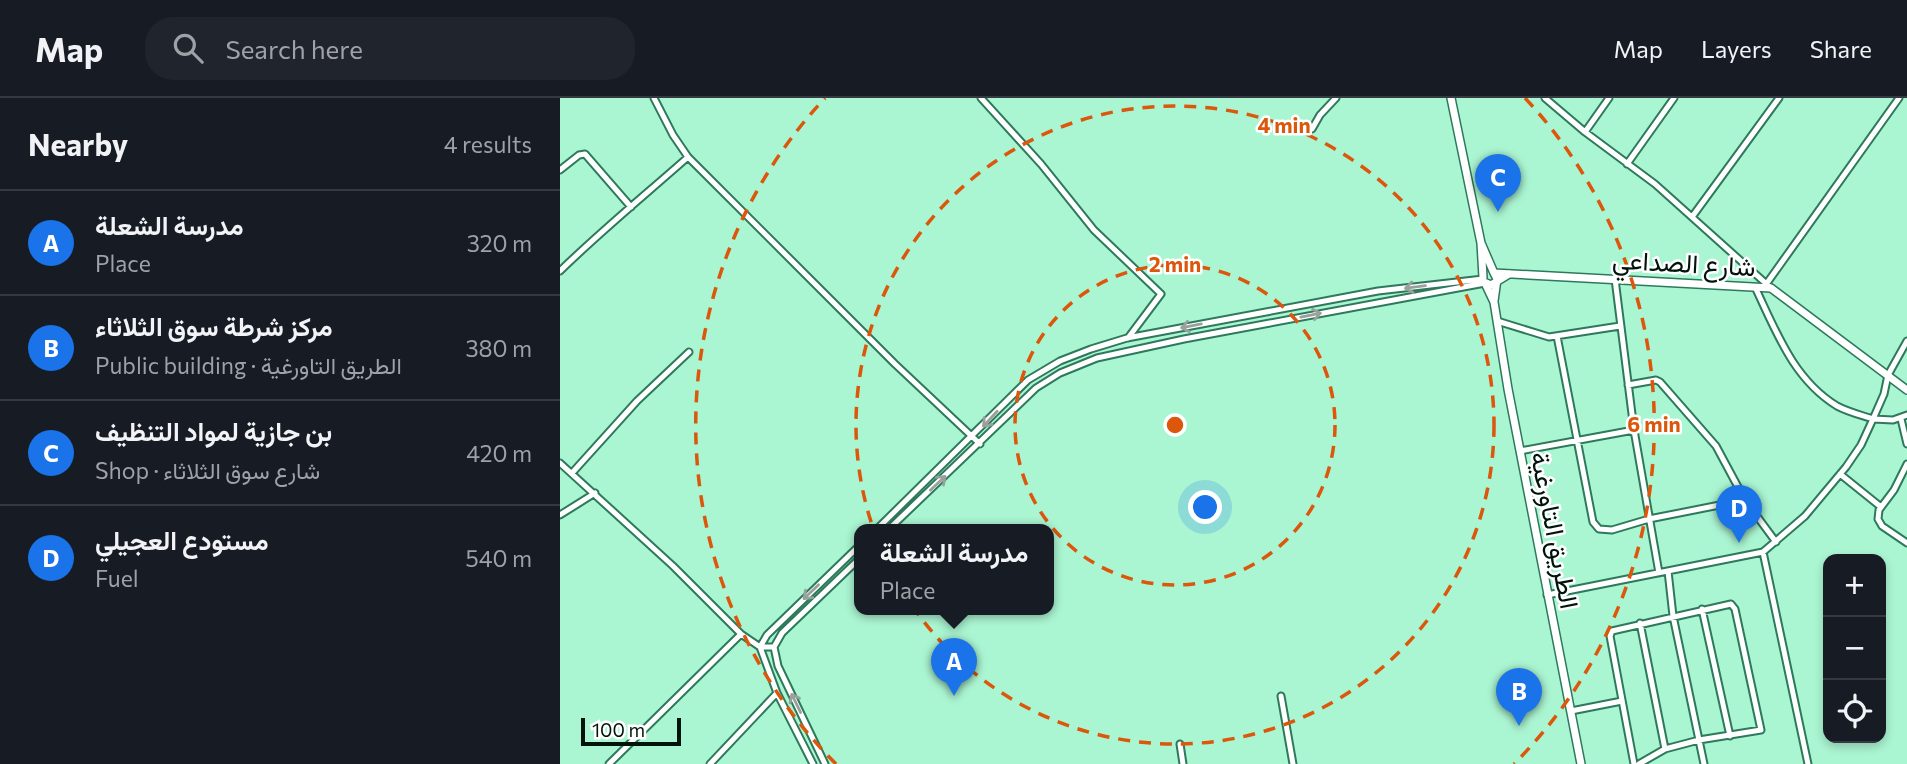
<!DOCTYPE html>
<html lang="en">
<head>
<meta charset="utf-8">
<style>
  :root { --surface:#171b24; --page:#20242c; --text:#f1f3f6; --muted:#9ea1a6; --line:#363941; --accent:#1a73e8 }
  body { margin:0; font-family:Commissioner,Vazirmatn,sans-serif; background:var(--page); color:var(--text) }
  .controls { position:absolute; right:21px; bottom:21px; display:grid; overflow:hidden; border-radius:14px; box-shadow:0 4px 10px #0003 }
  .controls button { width:63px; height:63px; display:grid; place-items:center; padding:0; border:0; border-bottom:2px solid var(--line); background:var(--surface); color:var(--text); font:35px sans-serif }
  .scale { position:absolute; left:21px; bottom:18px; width:100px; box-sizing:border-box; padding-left:7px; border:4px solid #00140b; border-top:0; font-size:19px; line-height:24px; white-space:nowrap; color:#00140b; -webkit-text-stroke:5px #fff; paint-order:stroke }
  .you { position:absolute; left:646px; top:410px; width:24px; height:24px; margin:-18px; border:5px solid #fff; border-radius:50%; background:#1a73e8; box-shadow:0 0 0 10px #1a73e833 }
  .badge { display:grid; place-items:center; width:46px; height:46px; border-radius:50%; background:var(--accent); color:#fff; font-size:23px; font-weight:700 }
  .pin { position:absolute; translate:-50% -58px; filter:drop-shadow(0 2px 4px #0008) }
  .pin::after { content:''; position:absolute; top:37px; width:24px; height:21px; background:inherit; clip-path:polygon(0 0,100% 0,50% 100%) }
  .popup { position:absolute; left:294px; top:426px; width:200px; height:91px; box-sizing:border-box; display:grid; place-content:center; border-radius:14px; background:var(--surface); filter:drop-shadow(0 2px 5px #0005); font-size:23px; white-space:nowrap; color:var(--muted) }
  .popup b { font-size:26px; color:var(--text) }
  .popup::after { content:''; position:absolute; left:50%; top:100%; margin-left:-14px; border:14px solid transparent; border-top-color:var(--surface) }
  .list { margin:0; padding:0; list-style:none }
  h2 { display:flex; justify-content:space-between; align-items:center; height:91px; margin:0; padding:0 28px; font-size:30px }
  h2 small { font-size:23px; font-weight:400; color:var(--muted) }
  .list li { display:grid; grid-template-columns:46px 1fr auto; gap:21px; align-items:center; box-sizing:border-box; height:105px; padding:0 28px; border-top:2px solid var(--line) }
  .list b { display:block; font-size:26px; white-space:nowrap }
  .list p { margin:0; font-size:23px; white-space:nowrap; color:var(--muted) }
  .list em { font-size:23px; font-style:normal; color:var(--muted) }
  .icon { flex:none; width:38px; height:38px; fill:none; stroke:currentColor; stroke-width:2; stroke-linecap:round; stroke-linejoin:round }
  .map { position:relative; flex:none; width:1347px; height:666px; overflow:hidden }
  header { display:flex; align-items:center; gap:42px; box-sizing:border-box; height:98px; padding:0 35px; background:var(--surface); border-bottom:2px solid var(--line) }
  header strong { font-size:33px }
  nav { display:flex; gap:38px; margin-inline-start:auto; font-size:24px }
  .search { width:490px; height:63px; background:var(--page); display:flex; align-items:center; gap:18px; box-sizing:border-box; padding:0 24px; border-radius:28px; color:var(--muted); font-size:26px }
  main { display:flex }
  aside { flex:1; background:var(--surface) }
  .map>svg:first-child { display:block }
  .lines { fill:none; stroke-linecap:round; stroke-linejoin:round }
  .minor-casing { stroke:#2e795b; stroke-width:9 }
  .tertiary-casing { stroke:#2e795b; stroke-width:10 }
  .minor { stroke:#fff; stroke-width:5 }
  .tertiary { stroke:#fff; stroke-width:7 }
  .oneway { stroke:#99a19d }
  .ring { fill:none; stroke:#dc560c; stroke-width:3.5; stroke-dasharray:12 9 }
  .labels { text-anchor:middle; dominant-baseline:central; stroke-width:5; stroke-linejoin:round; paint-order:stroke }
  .street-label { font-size:26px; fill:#00140b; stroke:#fff }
  .centre { fill:#dc560c; stroke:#fff; stroke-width:3.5 }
  .ring-label { font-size:21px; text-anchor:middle; font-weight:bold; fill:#dc560c; stroke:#fff; stroke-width:5; stroke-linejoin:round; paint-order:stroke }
</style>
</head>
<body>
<header>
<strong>Map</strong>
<div class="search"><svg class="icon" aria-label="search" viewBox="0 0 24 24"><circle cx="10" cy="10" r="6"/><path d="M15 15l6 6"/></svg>Search here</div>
<nav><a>Map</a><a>Layers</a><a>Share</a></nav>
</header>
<main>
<aside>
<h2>Nearby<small>4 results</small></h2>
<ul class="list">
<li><span class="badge">A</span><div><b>مدرسة الشعلة</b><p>Place</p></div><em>320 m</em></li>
<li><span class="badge">B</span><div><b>مركز شرطة سوق الثلاثاء</b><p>Public building · الطريق التاورغية</p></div><em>380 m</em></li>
<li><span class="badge">C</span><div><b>بن جازية لمواد التنظيف</b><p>Shop · شارع سوق الثلاثاء</p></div><em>420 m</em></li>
<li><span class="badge">D</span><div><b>مستودع العجيلي</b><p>Fuel</p></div><em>540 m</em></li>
</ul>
</aside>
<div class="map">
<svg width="1347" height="666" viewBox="0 0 1347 666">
  <rect width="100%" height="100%" fill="#aaf5d2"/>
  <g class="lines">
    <defs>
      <path id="minor" d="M 94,0 L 113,37 L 128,59 L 335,266 L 420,346
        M 421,0 L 481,66 L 534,132 L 601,196 L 568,240
        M 985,0 L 1025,34 L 1095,86 L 1211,190
        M 752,31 L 760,17 L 776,0
        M 1025,34 L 1049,0
        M 1067,66 L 1114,0
        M 0,72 L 19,57 L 25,56 L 71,109
        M 1132,119 L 1219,0
        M 0,173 C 41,133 85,97 128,59
        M 1055,181 L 1074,332 L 1099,475
        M 1207,185 L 1339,0
        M 1195,189 C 1216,233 1233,281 1277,308 C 1288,314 1301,317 1313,321 L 1324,296 L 1328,277 L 1347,243
        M 937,223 L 989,239 L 1060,228
        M 997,238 L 1033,424 L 1039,431 L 1052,432 L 1089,421 L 1185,402 L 1216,444
        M 1068,287 L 1096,282 L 1100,284 L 1156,348 L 1185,402
        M 1341,321 L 1347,346
        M 960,353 L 1074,332
        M 0,365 L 113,468 L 181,536 L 200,549 L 214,549
        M 1347,366 L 1334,392 L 1319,412 L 1318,421 L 1322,428 L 1347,445
        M 12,375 L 77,303 L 129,254
        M 1280,376 L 1321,409
        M 0,417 L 35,395
        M 316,432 L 468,282 L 500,263 L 531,251 L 567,240 L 615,231 L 818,193 L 923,181
        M 328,432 L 476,290 L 500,275 L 537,260 L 624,241 L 925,185
        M 1203,454 L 1248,666
        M 1108,473 L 1113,518 L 1144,666
        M 987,497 L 1203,454 L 1245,418 L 1286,369 L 1301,347 L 1313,321 L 1333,322 L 1347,317
        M 1142,511 L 1170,638
        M 1080,525 L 1105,651
        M 721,598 L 733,666
        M 1011,613 L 1062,603
        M 620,646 L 623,666
        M 49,666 L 181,536
        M 150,666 L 217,595
        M 253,666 L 217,595 L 200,549 L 207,537 L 300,447
        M 265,666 L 218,568 L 214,549 L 222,535 L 300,460
        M 1074,666 L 1050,538 L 1052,533 L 1171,506 L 1175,511 L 1201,632 L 1139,642 L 1105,651 L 1079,666"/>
      <path id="tertiary" d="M 891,0 L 921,145 L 923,179
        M 921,145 L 934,175 L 1211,190 L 1347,292
        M 934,175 L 937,181 L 934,203
        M 924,184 L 931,187 L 949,176
        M 925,185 L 934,204 L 948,291 L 1021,666"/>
    </defs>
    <!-- minor casing -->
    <use href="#minor" class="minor-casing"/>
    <!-- tertiary casing -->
    <use href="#tertiary" class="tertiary-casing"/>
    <!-- minor -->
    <use href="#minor" class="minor"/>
    <!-- tertiary -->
    <use href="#tertiary" class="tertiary"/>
  </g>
  <!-- one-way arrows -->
  <defs><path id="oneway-shaft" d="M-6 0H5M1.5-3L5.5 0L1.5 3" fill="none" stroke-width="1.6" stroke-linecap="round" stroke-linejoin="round" transform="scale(1.75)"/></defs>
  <g class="oneway">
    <use href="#oneway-shaft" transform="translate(855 189) rotate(173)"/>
    <use href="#oneway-shaft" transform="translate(751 217) rotate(-11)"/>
    <use href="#oneway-shaft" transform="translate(631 228) rotate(169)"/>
    <use href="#oneway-shaft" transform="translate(430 321) rotate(133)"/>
    <use href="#oneway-shaft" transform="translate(378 385) rotate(-43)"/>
    <use href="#oneway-shaft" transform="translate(251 494) rotate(136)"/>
    <use href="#oneway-shaft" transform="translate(236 605) rotate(-116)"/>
  </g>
  <!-- distance rings -->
  <g class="ring">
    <circle cx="615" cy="327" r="160"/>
    <circle cx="615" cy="327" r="319"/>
    <path d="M276 666A479 479 0 0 1 265 0M965 0A479 479 0 0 1 954 666"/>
  </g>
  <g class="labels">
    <!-- street labels -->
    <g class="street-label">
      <text transform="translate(1124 164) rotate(3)">شارع الصداعي</text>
      <text transform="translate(996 432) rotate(79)">الطريق التاورغية</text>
    </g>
  </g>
  <circle cx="615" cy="327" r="10" class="centre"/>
  <g class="ring-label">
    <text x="724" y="35">4 min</text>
    <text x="615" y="174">2 min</text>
    <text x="1094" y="334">6 min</text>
  </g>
</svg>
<div class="controls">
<button>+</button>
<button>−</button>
<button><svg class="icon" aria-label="locate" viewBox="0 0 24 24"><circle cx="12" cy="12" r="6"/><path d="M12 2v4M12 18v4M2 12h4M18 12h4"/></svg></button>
</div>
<div class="scale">100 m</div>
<div class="you"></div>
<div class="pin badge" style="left:394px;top:598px">A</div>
<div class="popup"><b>مدرسة الشعلة</b>Place</div>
<div class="pin badge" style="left:959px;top:628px">B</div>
<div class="pin badge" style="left:938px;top:114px">C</div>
<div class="pin badge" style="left:1179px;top:445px">D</div>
</div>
</main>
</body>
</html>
